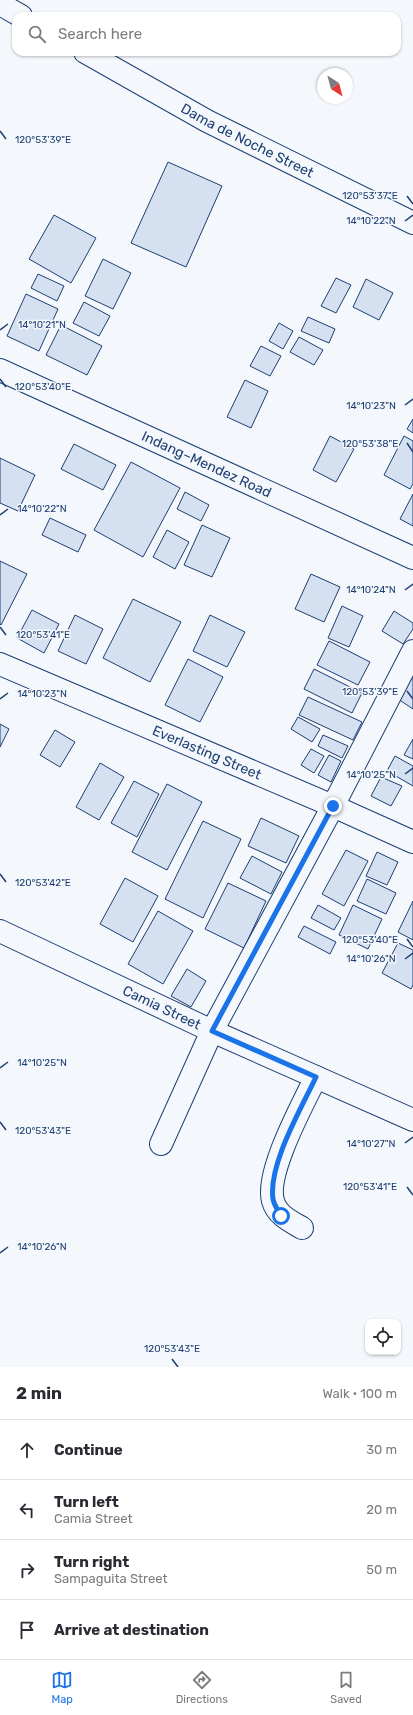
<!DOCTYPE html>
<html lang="en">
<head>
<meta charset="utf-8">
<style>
  :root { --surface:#fff; --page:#f2f2f3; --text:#2b2b33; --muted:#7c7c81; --line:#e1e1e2; --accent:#1a73e8 }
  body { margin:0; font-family:Rubik,sans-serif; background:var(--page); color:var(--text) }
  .controls { position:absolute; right:12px; bottom:12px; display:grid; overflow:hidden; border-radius:8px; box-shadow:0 1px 3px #0004 }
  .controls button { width:36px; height:36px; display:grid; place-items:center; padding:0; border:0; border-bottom:1px solid var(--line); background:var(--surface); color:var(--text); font:20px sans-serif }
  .compass { position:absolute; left:317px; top:68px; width:36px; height:36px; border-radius:50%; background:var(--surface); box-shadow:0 1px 3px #0004; rotate:144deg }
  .stop { position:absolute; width:12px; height:12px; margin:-9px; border:3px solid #1a73e8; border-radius:50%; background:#fff }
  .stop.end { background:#1a73e8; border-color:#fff; box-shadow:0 1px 4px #0008 }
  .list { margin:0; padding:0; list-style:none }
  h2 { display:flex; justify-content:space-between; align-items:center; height:52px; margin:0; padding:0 16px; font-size:17px }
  h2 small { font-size:13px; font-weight:400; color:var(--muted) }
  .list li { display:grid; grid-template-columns:26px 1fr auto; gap:12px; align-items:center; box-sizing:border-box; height:60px; padding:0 16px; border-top:1px solid var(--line) }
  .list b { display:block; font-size:15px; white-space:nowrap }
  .list p { margin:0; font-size:13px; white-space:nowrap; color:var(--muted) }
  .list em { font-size:13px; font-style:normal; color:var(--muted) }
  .icon { flex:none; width:22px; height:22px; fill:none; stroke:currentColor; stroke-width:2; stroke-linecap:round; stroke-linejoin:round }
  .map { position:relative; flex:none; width:413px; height:1367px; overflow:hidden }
  .search { position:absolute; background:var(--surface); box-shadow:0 1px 3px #0004; left:12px; right:12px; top:12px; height:44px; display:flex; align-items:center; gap:10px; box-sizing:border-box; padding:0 14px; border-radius:12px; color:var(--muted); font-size:15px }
  .sheet { height:292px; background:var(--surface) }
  nav { display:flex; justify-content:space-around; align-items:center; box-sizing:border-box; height:56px; border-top:1px solid var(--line); background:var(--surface); font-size:11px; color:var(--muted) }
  nav a { display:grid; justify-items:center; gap:2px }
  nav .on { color:var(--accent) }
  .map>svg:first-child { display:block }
  .building { fill:#d5e0f0; stroke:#1d3f73 }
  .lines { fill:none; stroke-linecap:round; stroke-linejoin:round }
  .street-casing { stroke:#1d3f73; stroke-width:24 }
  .primary-casing { stroke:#1d3f73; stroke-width:24 }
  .street { stroke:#f4f7fb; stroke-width:22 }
  .primary { stroke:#f4f7fb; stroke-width:22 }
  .route { stroke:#1a73e8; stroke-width:5 }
  .ticks { fill:none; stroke:#1d3f73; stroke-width:1.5 }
  .labels { text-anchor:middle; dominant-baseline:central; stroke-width:3; stroke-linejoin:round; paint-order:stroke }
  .street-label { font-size:14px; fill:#1d3f73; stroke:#f4f7fb }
  .ticks-label { font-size:10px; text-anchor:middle; fill:#1d3f73; stroke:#f4f7fb; stroke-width:3; stroke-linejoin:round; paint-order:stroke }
</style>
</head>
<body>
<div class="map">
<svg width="413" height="1367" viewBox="0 0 413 1367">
  <rect width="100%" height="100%" fill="#f4f7fb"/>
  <!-- building -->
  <path class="building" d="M 168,162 L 222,186 L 186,267 L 131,243 Z
    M 54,215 L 96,238 L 71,283 L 29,259 Z
    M 103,259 L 131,273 L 113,309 L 85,296 Z
    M 38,274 L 64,286 L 57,301 L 31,288 Z
    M 336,278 L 351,285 L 336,313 L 321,306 Z
    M 366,279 L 393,293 L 379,320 L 353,307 Z
    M 26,294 L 58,309 L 39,351 L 7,336 Z
    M 84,302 L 110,316 L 99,336 L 73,323 Z
    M 308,317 L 335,329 L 329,343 L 301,331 Z
    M 279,323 L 293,331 L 283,349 L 269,341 Z
    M 61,325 L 102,346 L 87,375 L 46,355 Z
    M 299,337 L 323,350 L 314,365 L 290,352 Z
    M 261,346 L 281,356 L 270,376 L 250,366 Z
    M 245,380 L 268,391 L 251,428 L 227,417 Z
    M 413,419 L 413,433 L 407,429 Z
    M 330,436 L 354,449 L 336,482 L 313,470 Z
    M 404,436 L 413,441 L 413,484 L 410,489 L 384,475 Z
    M 74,444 L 116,465 L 103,490 L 61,469 Z
    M 0,458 L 35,475 L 18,511 L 0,503 Z
    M 131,462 L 180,488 L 143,557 L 94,530 Z
    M 185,492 L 209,505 L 201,521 L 177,509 Z
    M 413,494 L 413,526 L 400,519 Z
    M 50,518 L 86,535 L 78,552 L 42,535 Z
    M 202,525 L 230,538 L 212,577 L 184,565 Z
    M 167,530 L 189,542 L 175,569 L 153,557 Z
    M 0,561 L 27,574 L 1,625 L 0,624 Z
    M 311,574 L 340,587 L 324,622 L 295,609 Z
    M 133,599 L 181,622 L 150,682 L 103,658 Z
    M 342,606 L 363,616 L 349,647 L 328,638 Z
    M 32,610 L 59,624 L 44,653 L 17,638 Z
    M 394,611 L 413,623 L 413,629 L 403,644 L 382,631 Z
    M 75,615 L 103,629 L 86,664 L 58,651 Z
    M 210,615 L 245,632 L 227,667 L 193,651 Z
    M 329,641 L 370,662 L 358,685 L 317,665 Z
    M 188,659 L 223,677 L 200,722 L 165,705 Z
    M 314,669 L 362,693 L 352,713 L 304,689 Z
    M 413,673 L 413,709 L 398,699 Z
    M 308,697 L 362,722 L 353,740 L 299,715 Z
    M 298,717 L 320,729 L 312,742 L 291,729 Z
    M 0,724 L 9,729 L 0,747 Z
    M 55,730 L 75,742 L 60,767 L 40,755 Z
    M 323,735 L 348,746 L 342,758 L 318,746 Z
    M 413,739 L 413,759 L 404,755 Z
    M 311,749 L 324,756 L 314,773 L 301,765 Z
    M 329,755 L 341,761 L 331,782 L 318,775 Z
    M 395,756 L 413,766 L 413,786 L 387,771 Z
    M 100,763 L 124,777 L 99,820 L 76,807 Z
    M 381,777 L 402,786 L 391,806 L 371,796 Z
    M 134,781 L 159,794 L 137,837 L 111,823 Z
    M 167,784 L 202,802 L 167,870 L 132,852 Z
    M 261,818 L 299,836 L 286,863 L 248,846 Z
    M 203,821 L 241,839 L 203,918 L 165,899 Z
    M 346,850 L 368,861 L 344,906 L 322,894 Z
    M 377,852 L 398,862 L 387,885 L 366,876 Z
    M 252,856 L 282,872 L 271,894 L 240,878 Z
    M 125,878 L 158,896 L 133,942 L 100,924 Z
    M 367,879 L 396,893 L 386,914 L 357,901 Z
    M 228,883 L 266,901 L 244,948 L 205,929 Z
    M 413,901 L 413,940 L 398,932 Z
    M 318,905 L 341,918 L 334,930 L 311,918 Z
    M 353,905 L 382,919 L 368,949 L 339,935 Z
    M 158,911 L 193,931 L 163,984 L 128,964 Z
    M 304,926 L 336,942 L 330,954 L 298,937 Z
    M 398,943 L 413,950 L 413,985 L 411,989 L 382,973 Z
    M 187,969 L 206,981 L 191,1007 L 171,996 Z"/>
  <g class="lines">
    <defs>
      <g id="street">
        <path d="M 0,4 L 21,16"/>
        <path id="s1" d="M 85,52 L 207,121 L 413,223"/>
        <path id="s2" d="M 0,664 L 333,806 L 413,842"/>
        <path id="s3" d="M 0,931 L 212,1031 L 413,1120"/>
        <path d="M 161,1144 L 212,1031 L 333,806 L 413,651"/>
        <path d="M 302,1228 C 290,1221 277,1215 273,1201 C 265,1173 303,1104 316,1077"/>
      </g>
      <g id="primary">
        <path id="s4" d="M 0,370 L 413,558"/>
      </g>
    </defs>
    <!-- street casing -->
    <use href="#street" class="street-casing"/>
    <!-- primary casing -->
    <use href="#primary" class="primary-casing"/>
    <!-- street -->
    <use href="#street" class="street"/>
    <!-- primary -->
    <use href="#primary" class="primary"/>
  </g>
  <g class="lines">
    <!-- route -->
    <path class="route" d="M 281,1216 C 278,1210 274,1205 273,1199 C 268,1165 301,1109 316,1077 L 212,1031 L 333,806"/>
  </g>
  <!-- ticks -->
  <path class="ticks" d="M 0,131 L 6,139M 407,196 L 413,204M 405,221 L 413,215M 0,330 L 8,324M 0,379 L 6,387M 405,405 L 413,399M 407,443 L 413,452M 0,515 L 8,509M 405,590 L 413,584M 0,627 L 6,635M 407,691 L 413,699M 0,699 L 8,693M 405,774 L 413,768M 0,874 L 6,882M 407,939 L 413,947M 405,959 L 413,953M 0,1068 L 8,1062M 0,1122 L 6,1130M 405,1143 L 413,1137M 407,1187 L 413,1195M 0,1253 L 8,1247M 172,1359 L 178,1367"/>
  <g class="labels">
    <!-- street labels -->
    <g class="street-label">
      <text stroke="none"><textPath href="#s1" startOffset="185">Dama de Noche Street</textPath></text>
      <text stroke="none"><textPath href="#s4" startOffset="227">Indang–Mendez Road</textPath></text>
      <text stroke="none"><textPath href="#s2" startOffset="225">Everlasting Street</textPath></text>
      <text stroke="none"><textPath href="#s3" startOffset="179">Camia Street</textPath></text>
    </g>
  </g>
  <g class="ticks-label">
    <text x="43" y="143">120°53'39"E</text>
    <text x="370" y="199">120°53'37"E</text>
    <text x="371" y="224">14°10'22"N</text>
    <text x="42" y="328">14°10'21"N</text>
    <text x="43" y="390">120°53'40"E</text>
    <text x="371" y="409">14°10'23"N</text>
    <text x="370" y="447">120°53'38"E</text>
    <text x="42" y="512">14°10'22"N</text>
    <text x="371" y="593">14°10'24"N</text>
    <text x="43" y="638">120°53'41"E</text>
    <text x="370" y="695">120°53'39"E</text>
    <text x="42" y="697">14°10'23"N</text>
    <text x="371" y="778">14°10'25"N</text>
    <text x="43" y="886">120°53'42"E</text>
    <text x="370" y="943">120°53'40"E</text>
    <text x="371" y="962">14°10'26"N</text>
    <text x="42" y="1066">14°10'25"N</text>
    <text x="43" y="1134">120°53'43"E</text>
    <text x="371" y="1147">14°10'27"N</text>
    <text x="370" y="1190">120°53'41"E</text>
    <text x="42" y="1250">14°10'26"N</text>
    <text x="172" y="1352">120°53'43"E</text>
  </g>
</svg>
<div class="controls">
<button><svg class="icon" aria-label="locate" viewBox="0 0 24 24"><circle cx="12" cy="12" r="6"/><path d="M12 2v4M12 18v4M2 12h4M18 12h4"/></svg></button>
</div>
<svg class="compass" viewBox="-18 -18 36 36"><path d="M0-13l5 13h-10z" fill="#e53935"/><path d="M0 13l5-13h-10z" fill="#7c7c81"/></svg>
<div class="stop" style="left:281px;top:1216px"></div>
<div class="stop end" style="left:333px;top:806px"></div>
<div class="search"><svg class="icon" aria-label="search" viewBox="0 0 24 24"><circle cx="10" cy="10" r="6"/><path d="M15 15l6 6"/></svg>Search here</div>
</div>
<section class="sheet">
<h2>2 min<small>Walk · 100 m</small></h2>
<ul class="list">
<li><svg class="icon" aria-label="ahead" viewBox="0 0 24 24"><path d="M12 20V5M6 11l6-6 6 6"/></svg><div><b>Continue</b></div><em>30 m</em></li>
<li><svg class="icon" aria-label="left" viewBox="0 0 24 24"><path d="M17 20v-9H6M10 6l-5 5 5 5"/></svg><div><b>Turn left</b><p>Camia Street</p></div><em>20 m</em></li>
<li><svg class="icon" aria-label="right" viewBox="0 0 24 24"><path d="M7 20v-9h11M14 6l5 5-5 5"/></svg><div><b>Turn right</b><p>Sampaguita Street</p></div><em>50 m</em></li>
<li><svg class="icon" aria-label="arrive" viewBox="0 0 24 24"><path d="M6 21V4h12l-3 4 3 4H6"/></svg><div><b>Arrive at destination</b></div></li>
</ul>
</section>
<nav>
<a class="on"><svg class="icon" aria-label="map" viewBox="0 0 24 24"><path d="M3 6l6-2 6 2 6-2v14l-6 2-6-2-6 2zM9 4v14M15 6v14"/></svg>Map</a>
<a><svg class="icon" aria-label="directions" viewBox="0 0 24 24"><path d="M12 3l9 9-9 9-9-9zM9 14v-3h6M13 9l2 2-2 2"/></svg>Directions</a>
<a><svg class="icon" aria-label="saved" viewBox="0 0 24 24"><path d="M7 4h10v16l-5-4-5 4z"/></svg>Saved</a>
</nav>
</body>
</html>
